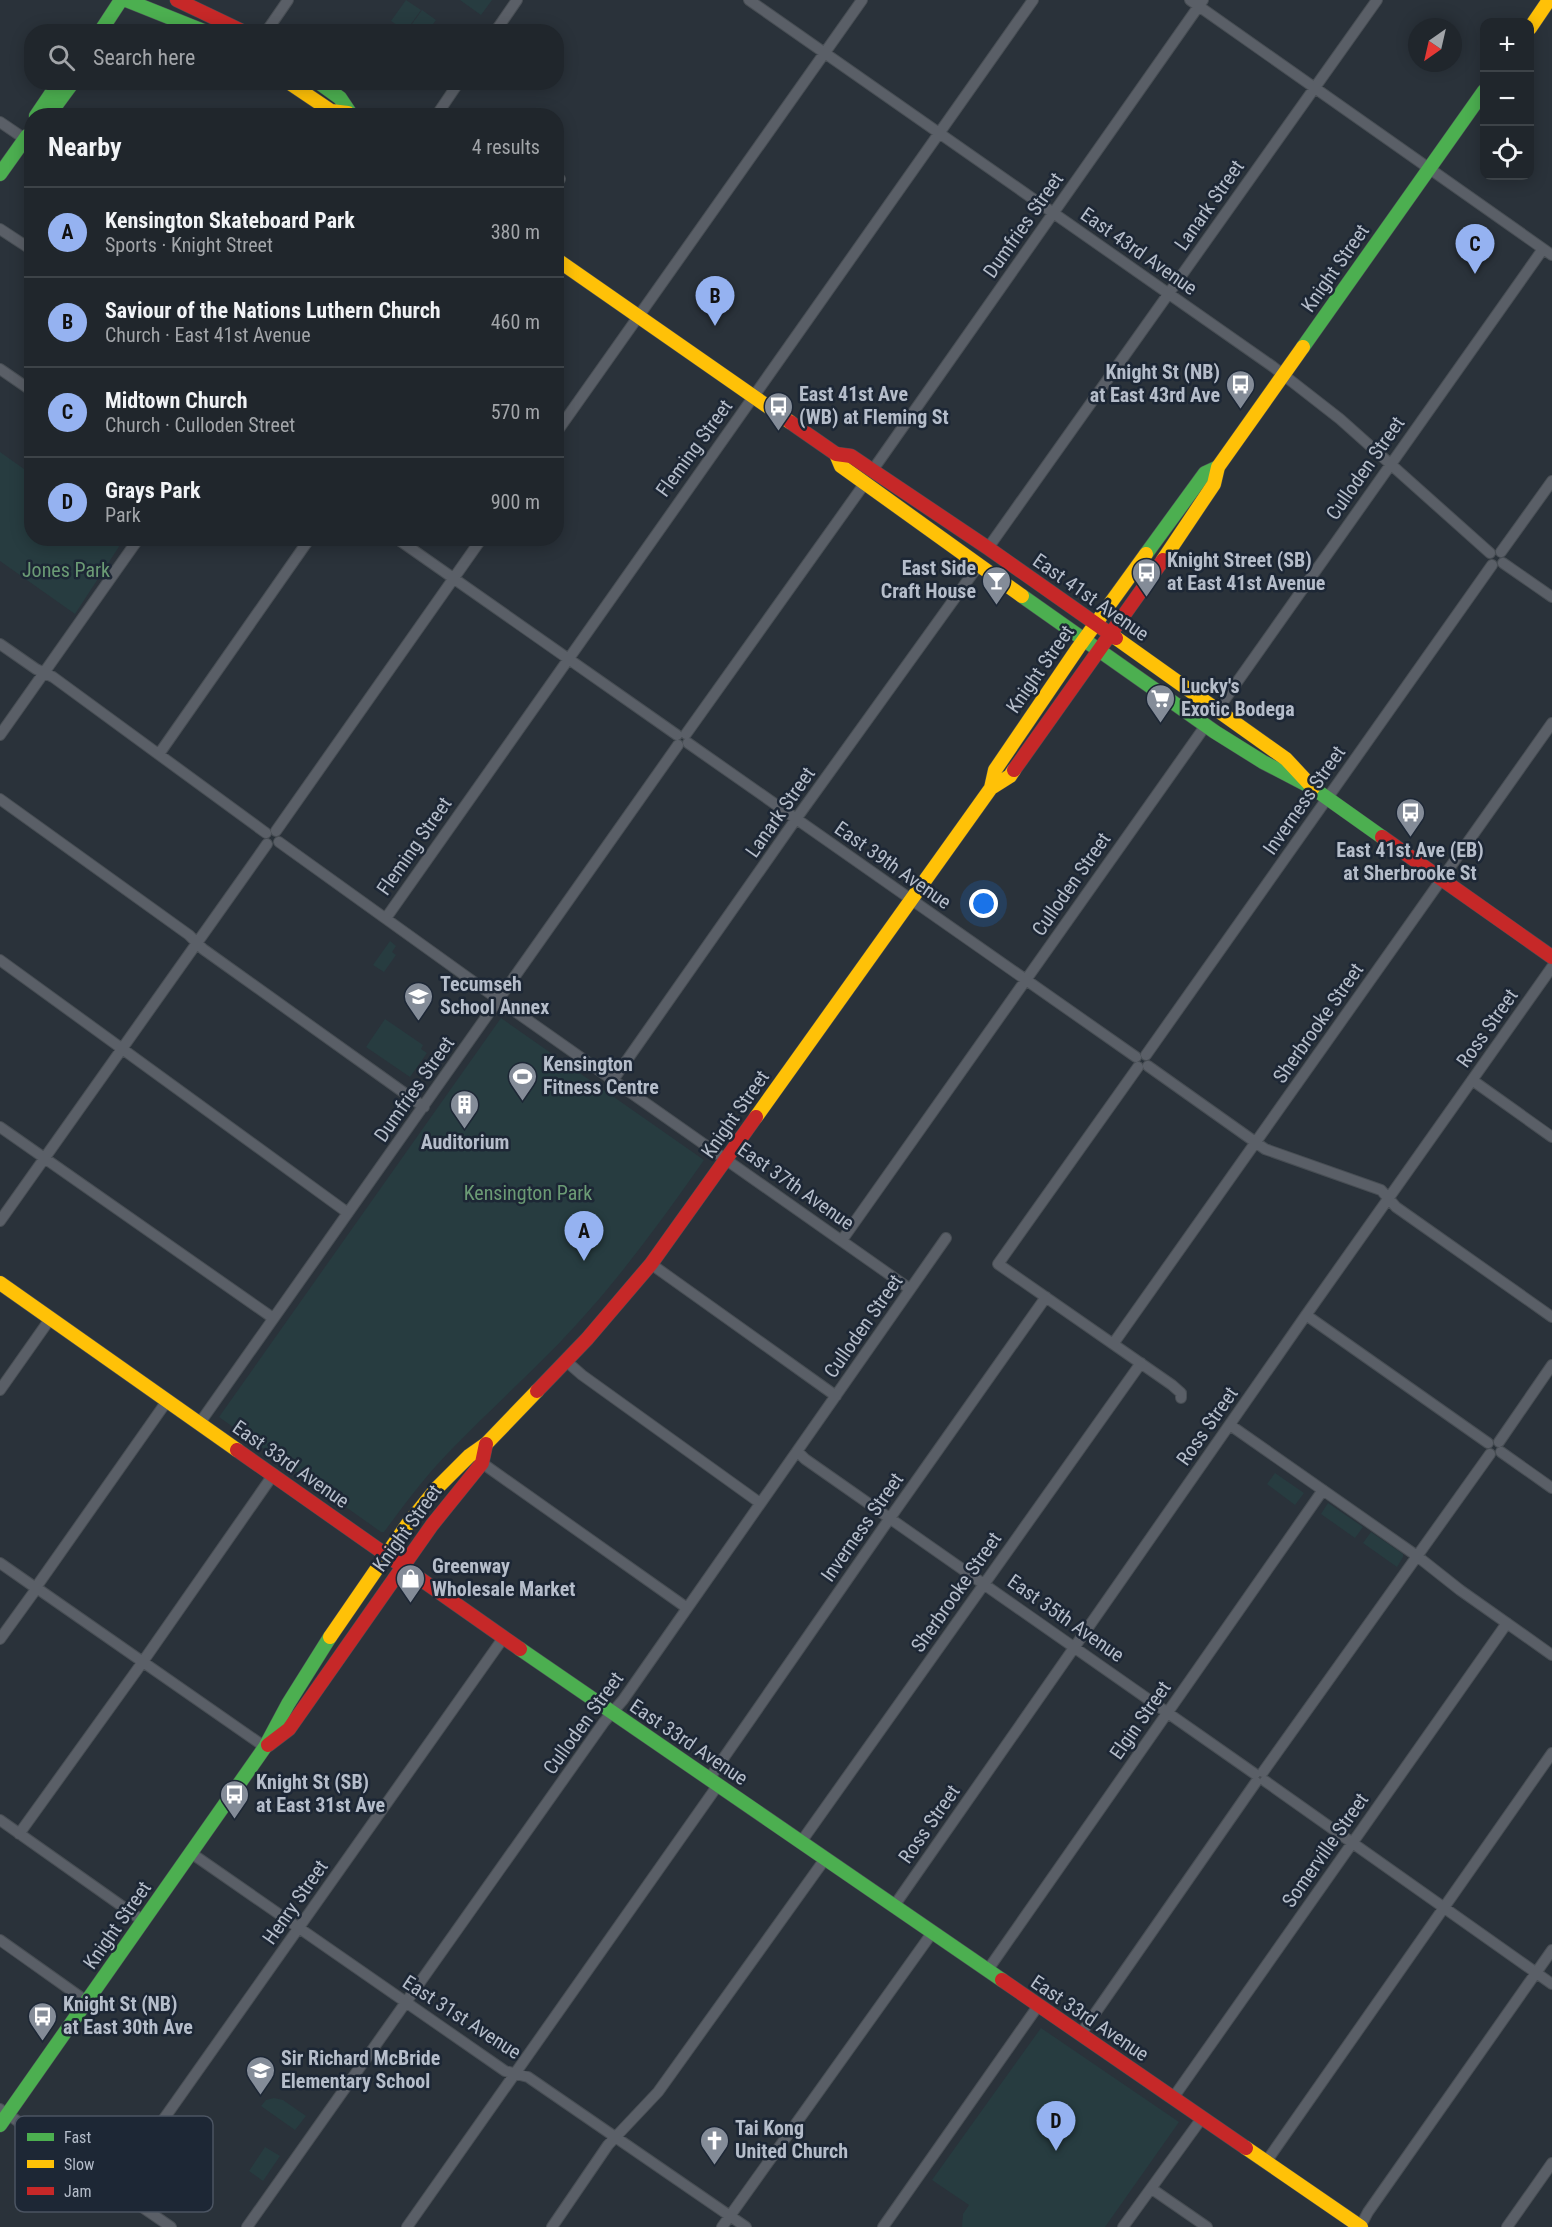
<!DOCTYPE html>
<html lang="en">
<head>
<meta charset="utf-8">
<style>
  :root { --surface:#20262c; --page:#2d3238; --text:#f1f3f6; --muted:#a2a5a9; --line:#3d4348; --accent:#95b2f1 }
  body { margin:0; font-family:"Roboto Condensed",sans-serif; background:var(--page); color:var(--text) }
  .controls { position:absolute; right:18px; top:18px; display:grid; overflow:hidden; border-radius:12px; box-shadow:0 3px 15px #0003 }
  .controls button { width:54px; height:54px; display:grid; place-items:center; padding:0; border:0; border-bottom:2px solid var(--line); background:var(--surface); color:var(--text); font:30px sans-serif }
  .compass { position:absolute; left:1408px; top:18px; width:54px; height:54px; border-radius:50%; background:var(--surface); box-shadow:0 3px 15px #0003; rotate:214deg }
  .you { position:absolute; left:984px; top:904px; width:21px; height:21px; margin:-15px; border:4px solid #fff; border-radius:50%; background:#1a73e8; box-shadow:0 0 0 9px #1a73e833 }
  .badge { display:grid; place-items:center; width:39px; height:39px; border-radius:50%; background:var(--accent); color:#111; font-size:20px; font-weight:700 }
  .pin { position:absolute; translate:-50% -50px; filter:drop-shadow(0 2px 3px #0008) }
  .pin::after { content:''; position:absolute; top:32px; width:21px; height:18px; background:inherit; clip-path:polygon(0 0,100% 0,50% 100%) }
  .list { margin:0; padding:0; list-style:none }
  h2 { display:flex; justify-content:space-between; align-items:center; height:78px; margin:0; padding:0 24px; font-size:26px }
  h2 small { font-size:20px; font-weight:400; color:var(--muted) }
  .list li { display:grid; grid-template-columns:39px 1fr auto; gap:18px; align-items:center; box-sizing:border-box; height:90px; padding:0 24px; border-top:2px solid var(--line) }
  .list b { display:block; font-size:22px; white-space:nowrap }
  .list p { margin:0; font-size:20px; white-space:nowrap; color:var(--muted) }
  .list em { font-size:20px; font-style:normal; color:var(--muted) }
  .icon { flex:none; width:33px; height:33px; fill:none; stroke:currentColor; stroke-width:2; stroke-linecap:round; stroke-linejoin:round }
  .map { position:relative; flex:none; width:1552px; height:2227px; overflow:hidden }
  .search { position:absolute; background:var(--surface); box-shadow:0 3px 15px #0003; left:24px; top:24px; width:540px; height:66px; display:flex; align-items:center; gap:15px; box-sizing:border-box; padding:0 21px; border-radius:24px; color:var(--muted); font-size:22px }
  .panel { position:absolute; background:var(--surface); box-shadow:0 3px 15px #0003; left:24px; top:108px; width:540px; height:438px; border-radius:24px }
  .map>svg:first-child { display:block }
  .green { fill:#273c40 }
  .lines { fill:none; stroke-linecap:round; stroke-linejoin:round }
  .street-casing { stroke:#484e54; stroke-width:12 }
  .fast-casing { stroke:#484e54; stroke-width:15 }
  .slow-casing { stroke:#484e54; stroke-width:15 }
  .jam-casing { stroke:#484e54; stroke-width:15 }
  .street { stroke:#5a5f67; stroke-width:10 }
  .fast { stroke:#4caf50; stroke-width:14 }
  .slow { stroke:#ffc107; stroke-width:14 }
  .jam { stroke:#c62828; stroke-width:14 }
  .labels { text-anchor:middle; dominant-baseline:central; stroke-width:5; stroke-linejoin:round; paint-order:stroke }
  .street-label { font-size:20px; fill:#b5bdca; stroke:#1d2735 }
  .poi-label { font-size:20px; font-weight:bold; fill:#b5bdca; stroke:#1d2735; text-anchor:start }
  .park-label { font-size:20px; fill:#6b9b75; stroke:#1d2735 }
  .key { fill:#1d2735; stroke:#4b5462; stroke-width:1.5 }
  .key-label { font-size:16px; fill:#b5bdca }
</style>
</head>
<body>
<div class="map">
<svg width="1552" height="2227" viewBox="0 0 1552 2227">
  <rect width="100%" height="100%" fill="#2a323a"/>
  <!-- green -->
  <path class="green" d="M 406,0 L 421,10 L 406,31 L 391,21 Z
    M 460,0 L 492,0 L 481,15 Z
    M 422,10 L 436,20 L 428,31 L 407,31 Z
    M 0,452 L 31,474 L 32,538 L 124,539 L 75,614 L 0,561 Z
    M 390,941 L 396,946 L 392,952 L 396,955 L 384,972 L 373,965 Z
    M 501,1018 L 704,1160 C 664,1217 623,1274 576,1325 C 535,1370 489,1410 447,1454 C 424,1478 404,1505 384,1532 L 381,1532 L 219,1417 Z
    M 385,1019 L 423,1045 L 421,1049 L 427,1053 L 410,1077 L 366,1047 Z
    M 1275,1473 L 1304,1493 L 1295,1505 L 1267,1484 Z
    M 1328,1503 L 1363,1527 L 1355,1538 L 1321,1514 Z
    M 1371,1532 L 1403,1554 L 1403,1557 L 1397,1567 L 1363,1543 Z
    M 1041,2028 L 1179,2122 L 1105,2227 L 962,2227 L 963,2214 L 969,2205 L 932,2180 Z
    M 274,2098 L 283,2100 L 306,2116 L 295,2130 L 261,2106 L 266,2100 Z
    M 265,2147 L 280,2156 L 263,2181 L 249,2171 Z"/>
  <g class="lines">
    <defs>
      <path id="street" d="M 749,0 L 1272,366 L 1340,419 L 1490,553
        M 1190,0 L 1552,255
        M 266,32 L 288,0
        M 495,32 L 517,0
        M 436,116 L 459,82
        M 0,122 L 25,139
        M 556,185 L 560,179
        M 0,229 L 32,250
        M 0,369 L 32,391
        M 556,433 L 862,0
        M 872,471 L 1203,0
        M 396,538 L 677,735
        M 988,548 L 1377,0
        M 1501,552 L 1552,481
        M 1503,563 L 1552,597
        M 0,644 L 36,669 L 53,677 L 266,833
        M 1218,709 L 1543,249
        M 686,734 L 865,483
        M 0,735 L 139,538
        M 688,743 L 1136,1057
        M 159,754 L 310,538
        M 0,799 L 189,935 L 203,949 L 424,1107
        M 276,831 L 482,538
        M 279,842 L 499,1000 L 910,1289
        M 386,918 L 1033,0
        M 0,960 L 348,1213
        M 1146,1055 L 1492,565
        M 1148,1066 L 1265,1149 L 1381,1190 L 1396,1207 L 1552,1317
        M 1138,1067 L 998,1264 L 1172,1385 L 1181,1393 L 1181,1398
        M 613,1080 L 796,819 L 978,566
        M 1472,1080 L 1552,1137
        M 0,1127 L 273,1318
        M 0,1221 L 267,844
        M 842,1240 L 1206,725
        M 651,1264 L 836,1396
        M 1306,1315 L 1488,1443
        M 1113,1344 L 1552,723
        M 566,1361 L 582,1375 L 760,1503
        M 0,1390 L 50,1319
        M 199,1424 L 678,745
        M 1230,1425 L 1417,1556 L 1460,1590 L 1552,1655
        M 1499,1442 L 1552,1365
        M 797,1451 L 805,1459 L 1255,1774
        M 1501,1452 L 1552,1488
        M 482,1463 L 687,1608
        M 0,1563 L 33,1586
        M 39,1583 L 167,1401
        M 41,1591 L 265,1747
        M 0,1639 L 34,1592
        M 1263,1772 L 1490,1454
        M 709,1779 L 883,1528 L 1046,1297
        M 1265,1781 L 1552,1984
        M 0,1820 L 143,1921
        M 19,1834 L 137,1670 L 273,1475
        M 801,1842 L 1141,1363
        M 191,1853 L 505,2071 L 528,2077 L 746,2227
        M 894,1906 L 1306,1315 L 1552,967
        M 0,1940 L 86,2001
        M 987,1971 L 1323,1490
        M 1080,2035 L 1256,1782
        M 1173,2098 L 1507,1623
        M 0,2109 L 171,2227
        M 1266,2162 L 1552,1753
        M 115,2188 L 504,1637
        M 1152,2189 L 1207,2227
        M 247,2227 L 604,1722 L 623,1700 L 946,1238
        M 407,2227 L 718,1785
        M 552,2227 L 608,2145 L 658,2092 L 825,1859
        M 722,2227 L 932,1933
        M 883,2227 L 1038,2006
        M 1123,2227 L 1202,2118
        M 1360,2227 L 1368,2212 L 1552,1950
        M 1507,2227 L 1552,2163"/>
      <path id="fast" d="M 126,0 L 206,32
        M 100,32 L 121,0
        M 318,82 L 340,98 L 352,116
        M 36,116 L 59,82
        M 48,116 L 73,82
        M 0,174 L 27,136 L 32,134
        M 1303,347 L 1484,91
        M 1146,554 L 1205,473 L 1218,467
        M 1022,596 L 1215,732 L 1263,762 L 1313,788 L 1382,837
        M 520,1649 L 1002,1980
        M 0,2125 L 265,1747 L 288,1704 L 330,1637"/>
      <path id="slow" d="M 1530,28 L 1549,0
        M 288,82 L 331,111 L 348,113
        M 556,259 L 790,422
        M 836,454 L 841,466 L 1022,596
        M 1163,560 L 1214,484 L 1218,467 L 1303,347
        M 1116,638 L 1286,759 L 1313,788
        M 991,788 L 995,770 L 1078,648 L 1146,554
        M 756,1117 L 991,788 L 1010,776 L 1014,770
        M 0,1283 L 237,1450
        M 330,1637 L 407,1525 L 437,1488 L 469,1456 L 486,1444 L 537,1391
        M 1246,2148 L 1361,2227"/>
      <path id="jam" d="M 177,0 L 244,32
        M 790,422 L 836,454 L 851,456 L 988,548 L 1116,638
        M 1014,770 L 1163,560
        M 1382,837 L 1552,957
        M 537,1391 L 587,1339 L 651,1264 L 756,1117
        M 237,1450 L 520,1649
        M 268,1745 L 289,1729 L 432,1525 L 482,1463 L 486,1444
        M 1002,1980 L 1246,2148"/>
    </defs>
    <!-- street casing -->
    <use href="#street" class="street-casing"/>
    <!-- fast casing -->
    <use href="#fast" class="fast-casing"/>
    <!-- slow casing -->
    <use href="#slow" class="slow-casing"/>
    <!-- jam casing -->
    <use href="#jam" class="jam-casing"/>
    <!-- street -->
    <use href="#street" class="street"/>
    <!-- fast -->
    <use href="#fast" class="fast"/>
    <!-- slow -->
    <use href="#slow" class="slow"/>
    <!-- jam -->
    <use href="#jam" class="jam"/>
  </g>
  <!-- icons -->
  <defs>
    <symbol id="bus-pin" viewBox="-11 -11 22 30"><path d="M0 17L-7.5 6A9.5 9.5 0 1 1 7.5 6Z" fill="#848c98" stroke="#1d2735"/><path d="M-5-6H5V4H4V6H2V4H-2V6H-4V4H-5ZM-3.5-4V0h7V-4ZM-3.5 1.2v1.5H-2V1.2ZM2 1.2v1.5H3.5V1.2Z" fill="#fff"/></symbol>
    <symbol id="bar-pin" viewBox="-11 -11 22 30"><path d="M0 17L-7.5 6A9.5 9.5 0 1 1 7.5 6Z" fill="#848c98" stroke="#1d2735"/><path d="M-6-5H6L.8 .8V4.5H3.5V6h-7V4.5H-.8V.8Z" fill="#fff"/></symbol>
    <symbol id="supermarket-pin" viewBox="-11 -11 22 30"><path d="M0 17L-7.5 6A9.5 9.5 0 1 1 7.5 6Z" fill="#848c98" stroke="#1d2735"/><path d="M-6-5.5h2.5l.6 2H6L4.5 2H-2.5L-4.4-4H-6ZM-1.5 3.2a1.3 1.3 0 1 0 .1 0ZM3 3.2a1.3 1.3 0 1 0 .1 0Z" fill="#fff"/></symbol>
    <symbol id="school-pin" viewBox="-11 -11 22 30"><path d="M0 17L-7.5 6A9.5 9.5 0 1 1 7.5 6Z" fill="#848c98" stroke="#1d2735"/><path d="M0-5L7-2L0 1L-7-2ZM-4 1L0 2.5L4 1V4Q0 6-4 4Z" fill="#fff"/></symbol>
    <symbol id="stadium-pin" viewBox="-11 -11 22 30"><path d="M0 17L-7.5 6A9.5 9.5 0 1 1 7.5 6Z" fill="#848c98" stroke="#1d2735"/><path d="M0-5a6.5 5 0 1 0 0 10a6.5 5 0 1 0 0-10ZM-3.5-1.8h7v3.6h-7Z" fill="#fff"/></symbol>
    <symbol id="building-pin" viewBox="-11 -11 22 30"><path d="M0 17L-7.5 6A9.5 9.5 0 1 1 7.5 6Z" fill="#848c98" stroke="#1d2735"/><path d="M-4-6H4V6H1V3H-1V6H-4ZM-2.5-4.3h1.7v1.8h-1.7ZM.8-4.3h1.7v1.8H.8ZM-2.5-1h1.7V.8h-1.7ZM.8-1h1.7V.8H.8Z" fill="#fff"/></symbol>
    <symbol id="shop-pin" viewBox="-11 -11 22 30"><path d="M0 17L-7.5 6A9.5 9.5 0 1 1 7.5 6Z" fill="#848c98" stroke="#1d2735"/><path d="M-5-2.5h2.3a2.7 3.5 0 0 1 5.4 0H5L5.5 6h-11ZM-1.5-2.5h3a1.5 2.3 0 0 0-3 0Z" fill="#fff"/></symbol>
    <symbol id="church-pin" viewBox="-11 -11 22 30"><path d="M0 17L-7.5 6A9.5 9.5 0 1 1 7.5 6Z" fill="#848c98" stroke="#1d2735"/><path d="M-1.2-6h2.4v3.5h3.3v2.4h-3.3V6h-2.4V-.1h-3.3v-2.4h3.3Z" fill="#fff"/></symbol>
  </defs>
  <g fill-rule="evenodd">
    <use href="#bus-pin" x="1224" y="368" width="33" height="45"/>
    <use href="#bus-pin" x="762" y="390" width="33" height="45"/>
    <use href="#bus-pin" x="1130" y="556" width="33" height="45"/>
    <use href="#bar-pin" x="980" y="564" width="33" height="45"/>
    <use href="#supermarket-pin" x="1144" y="682" width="33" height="45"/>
    <use href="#bus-pin" x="1394" y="796" width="33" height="45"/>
    <use href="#school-pin" x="402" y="980" width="33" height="45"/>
    <use href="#stadium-pin" x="506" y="1060" width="33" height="45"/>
    <use href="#building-pin" x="448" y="1088" width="33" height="45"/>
    <use href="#shop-pin" x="394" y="1562" width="33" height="45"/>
    <use href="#bus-pin" x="218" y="1778" width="33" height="45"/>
    <use href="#bus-pin" x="26" y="2000" width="33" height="45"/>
    <use href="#school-pin" x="244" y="2054" width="33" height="45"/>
    <use href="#church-pin" x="698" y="2124" width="33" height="45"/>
  </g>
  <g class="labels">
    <!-- street labels -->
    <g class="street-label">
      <text transform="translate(1209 205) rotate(-55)">Lanark Street</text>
      <text transform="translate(1023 225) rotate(-55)">Dumfries Street</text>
      <text transform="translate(1139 251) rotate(35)">East 43rd Avenue</text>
      <text transform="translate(1335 268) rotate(-55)">Knight Street</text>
      <text transform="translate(694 448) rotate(-54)">Fleming Street</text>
      <text transform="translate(1365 468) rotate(-55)">Culloden Street</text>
      <text transform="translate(1091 597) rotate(35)">East 41st Avenue</text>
      <text transform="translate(1040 669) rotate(-55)">Knight Street</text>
      <text transform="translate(1304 800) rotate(-55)">Inverness Street</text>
      <text transform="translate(780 812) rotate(-55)">Lanark Street</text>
      <text transform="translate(414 846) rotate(-55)">Fleming Street</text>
      <text transform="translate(893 865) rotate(35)">East 39th Avenue</text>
      <text transform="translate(1071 884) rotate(-55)">Culloden Street</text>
      <text transform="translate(1318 1023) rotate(-55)">Sherbrooke Street</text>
      <text transform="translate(1487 1028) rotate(-55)">Ross Street</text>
      <text transform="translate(414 1089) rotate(-55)">Dumfries Street</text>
      <text transform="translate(735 1114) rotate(-55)">Knight Street</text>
      <text transform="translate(796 1186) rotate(35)">East 37th Avenue</text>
      <text transform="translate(863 1326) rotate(-55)">Culloden Street</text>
      <text transform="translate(1207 1426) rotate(-55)">Ross Street</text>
      <text transform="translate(291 1464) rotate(35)">East 33rd Avenue</text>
      <text transform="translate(862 1527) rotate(-55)">Inverness Street</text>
      <text transform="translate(407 1528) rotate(-54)">Knight Street</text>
      <text transform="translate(956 1592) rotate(-55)">Sherbrooke Street</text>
      <text transform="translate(1066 1618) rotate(35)">East 35th Avenue</text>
      <text transform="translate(1140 1720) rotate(-55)">Elgin Street</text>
      <text transform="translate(583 1723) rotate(-54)">Culloden Street</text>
      <text transform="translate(689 1742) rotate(34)">East 33rd Avenue</text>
      <text transform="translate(929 1824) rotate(-55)">Ross Street</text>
      <text transform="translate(1325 1850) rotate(-55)">Somerville Street</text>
      <text transform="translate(295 1902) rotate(-55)">Henry Street</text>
      <text transform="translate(117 1925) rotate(-55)">Knight Street</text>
      <text transform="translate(462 2017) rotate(33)">East 31st Avenue</text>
      <text transform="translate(1090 2018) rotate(34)">East 33rd Avenue</text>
    </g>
    <!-- poi labels -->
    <g class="poi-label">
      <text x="1220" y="372" text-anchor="end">Knight St (NB)<tspan x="1220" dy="23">at East 43rd Ave</tspan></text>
      <text x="799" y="394">East 41st Ave<tspan x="799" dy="23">(WB) at Fleming St</tspan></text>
      <text x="1167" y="560">Knight Street (SB)<tspan x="1167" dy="23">at East 41st Avenue</tspan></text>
      <text x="976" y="568" text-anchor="end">East Side<tspan x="976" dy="23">Craft House</tspan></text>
      <text x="1181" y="686">Lucky's<tspan x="1181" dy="23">Exotic Bodega</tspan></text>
      <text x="1410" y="850" text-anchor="middle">East 41st Ave (EB)<tspan x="1410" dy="23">at Sherbrooke St</tspan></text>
      <text x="440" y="984">Tecumseh<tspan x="440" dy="23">School Annex</tspan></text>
      <text x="543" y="1064">Kensington<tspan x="543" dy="23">Fitness Centre</tspan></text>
      <text x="465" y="1142" text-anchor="middle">Auditorium</text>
      <text x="432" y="1566">Greenway<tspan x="432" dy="23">Wholesale Market</tspan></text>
      <text x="256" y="1782">Knight St (SB)<tspan x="256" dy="23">at East 31st Ave</tspan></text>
      <text x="63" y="2004">Knight St (NB)<tspan x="63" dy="23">at East 30th Ave</tspan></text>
      <text x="281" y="2058">Sir Richard McBride<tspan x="281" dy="23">Elementary School</tspan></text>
      <text x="735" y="2128">Tai Kong<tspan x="735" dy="23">United Church</tspan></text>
    </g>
    <!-- park labels -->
    <g class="park-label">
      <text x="66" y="570">Jones Park</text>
      <text x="528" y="1193">Kensington Park</text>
    </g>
  </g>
  <!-- legend -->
  <rect x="15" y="2116" width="198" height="96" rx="9" class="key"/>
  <rect x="27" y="2133" width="27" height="8" fill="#4caf50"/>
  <rect x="27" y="2160" width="27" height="8" fill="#ffc107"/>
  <rect x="27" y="2187" width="27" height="8" fill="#c62828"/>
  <g class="key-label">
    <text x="64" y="2143">Fast</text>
    <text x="64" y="2170">Slow</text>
    <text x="64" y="2197">Jam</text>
  </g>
</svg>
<div class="controls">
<button>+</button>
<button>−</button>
<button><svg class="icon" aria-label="locate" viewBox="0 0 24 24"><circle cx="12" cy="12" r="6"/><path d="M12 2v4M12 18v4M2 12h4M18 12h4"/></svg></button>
</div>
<svg class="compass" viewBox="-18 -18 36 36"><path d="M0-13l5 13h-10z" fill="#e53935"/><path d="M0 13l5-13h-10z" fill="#a2a5a9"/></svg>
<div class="you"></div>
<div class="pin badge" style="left:584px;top:1261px">A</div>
<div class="pin badge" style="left:715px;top:326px">B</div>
<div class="pin badge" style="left:1475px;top:274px">C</div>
<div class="pin badge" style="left:1056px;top:2151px">D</div>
<div class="search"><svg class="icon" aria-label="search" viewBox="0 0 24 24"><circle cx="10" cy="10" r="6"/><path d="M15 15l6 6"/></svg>Search here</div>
<section class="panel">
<h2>Nearby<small>4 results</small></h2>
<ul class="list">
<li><span class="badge">A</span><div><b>Kensington Skateboard Park</b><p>Sports · Knight Street</p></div><em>380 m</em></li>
<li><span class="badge">B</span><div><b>Saviour of the Nations Luthern Church</b><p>Church · East 41st Avenue</p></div><em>460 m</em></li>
<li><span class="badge">C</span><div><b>Midtown Church</b><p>Church · Culloden Street</p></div><em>570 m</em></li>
<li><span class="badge">D</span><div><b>Grays Park</b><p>Park</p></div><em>900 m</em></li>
</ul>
</section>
</div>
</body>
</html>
